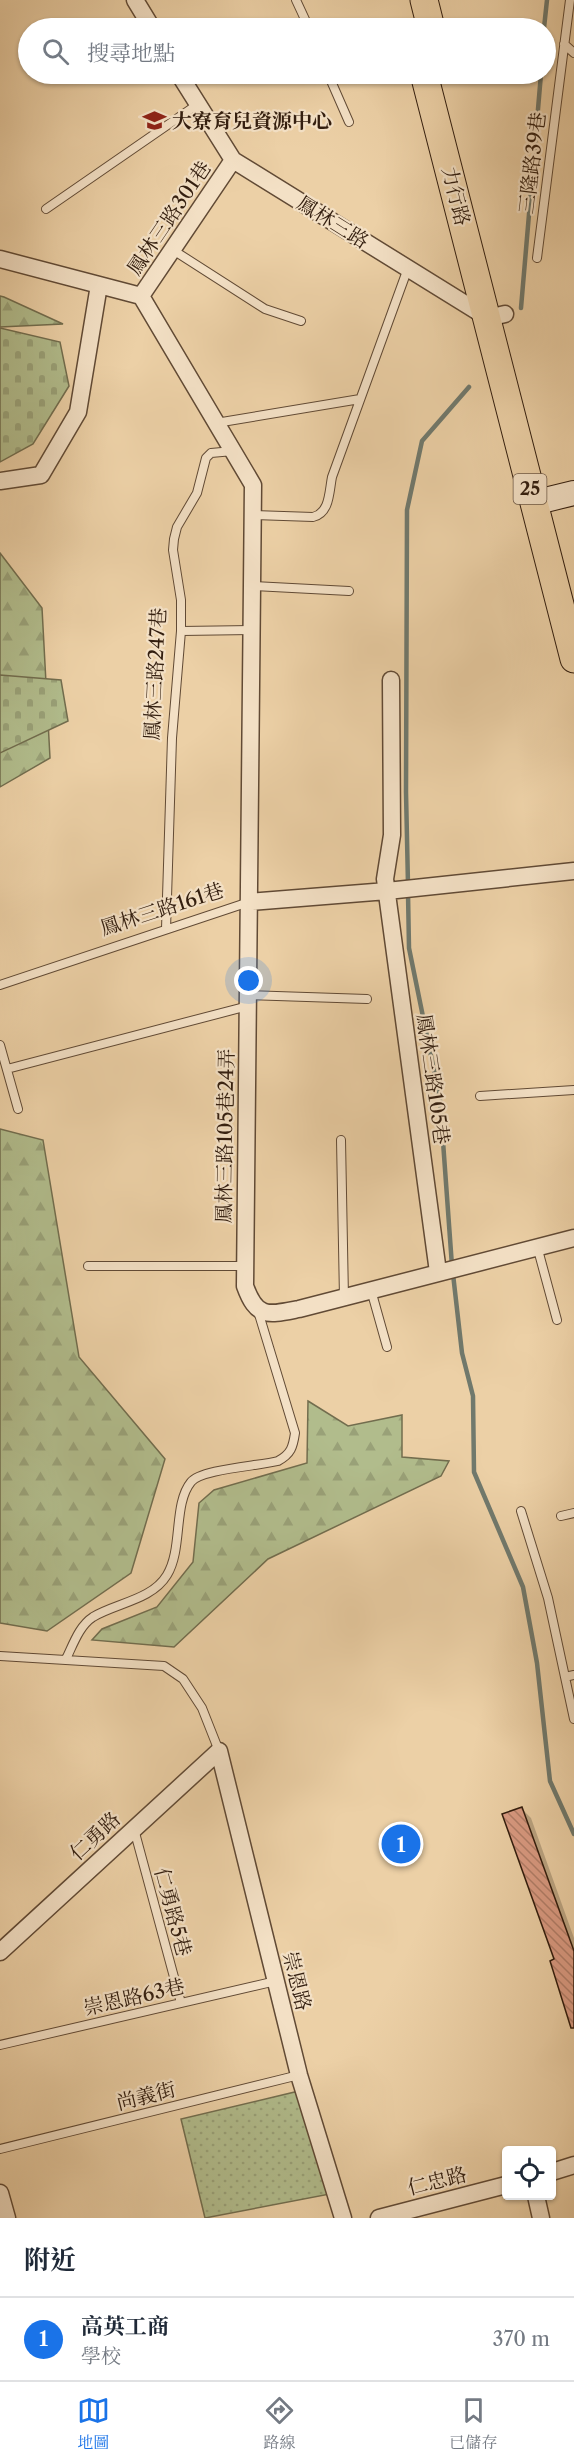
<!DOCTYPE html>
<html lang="zh-TW">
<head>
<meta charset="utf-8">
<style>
  :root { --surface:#fff; --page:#f6f6f7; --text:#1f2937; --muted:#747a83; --line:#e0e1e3; --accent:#1a73e8 }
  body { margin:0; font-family:"Libre Caslon Text","Noto Serif TC",serif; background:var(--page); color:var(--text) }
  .controls { position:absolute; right:18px; bottom:18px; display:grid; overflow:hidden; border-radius:6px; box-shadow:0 2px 4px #0004 }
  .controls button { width:54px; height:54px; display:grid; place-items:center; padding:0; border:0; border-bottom:2px solid var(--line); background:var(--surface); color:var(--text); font:30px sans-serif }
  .you { position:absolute; left:249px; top:981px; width:21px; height:21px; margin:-15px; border:4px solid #fff; border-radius:50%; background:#1a73e8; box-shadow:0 0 0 9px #1a73e833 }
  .badge { display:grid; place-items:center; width:39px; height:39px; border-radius:50%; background:var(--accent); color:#fff; font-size:20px; font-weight:700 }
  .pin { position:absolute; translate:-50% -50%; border:3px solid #fff; box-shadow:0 2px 6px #0006 }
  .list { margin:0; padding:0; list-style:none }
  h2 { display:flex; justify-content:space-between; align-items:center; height:78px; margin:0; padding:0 24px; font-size:26px }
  h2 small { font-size:20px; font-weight:400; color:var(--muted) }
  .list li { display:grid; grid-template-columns:39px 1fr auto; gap:18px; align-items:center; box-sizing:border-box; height:84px; padding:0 24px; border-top:2px solid var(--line) }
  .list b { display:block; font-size:22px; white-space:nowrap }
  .list p { margin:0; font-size:20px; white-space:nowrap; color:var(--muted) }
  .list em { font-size:20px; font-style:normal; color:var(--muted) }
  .icon { flex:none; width:33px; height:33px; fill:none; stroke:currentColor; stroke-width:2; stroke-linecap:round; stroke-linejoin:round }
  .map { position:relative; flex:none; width:574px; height:2218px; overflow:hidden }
  .search { position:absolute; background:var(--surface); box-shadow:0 2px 4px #0004; left:18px; right:18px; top:18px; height:66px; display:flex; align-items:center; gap:15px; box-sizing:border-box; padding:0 21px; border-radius:33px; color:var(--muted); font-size:22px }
  .sheet { height:162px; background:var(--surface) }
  nav { display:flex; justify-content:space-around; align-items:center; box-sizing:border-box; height:84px; border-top:2px solid var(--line); background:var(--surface); font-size:16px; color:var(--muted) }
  nav a { display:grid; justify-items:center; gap:3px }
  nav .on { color:var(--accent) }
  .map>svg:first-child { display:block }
  .forest { fill:url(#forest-firs); stroke:#726d4e; stroke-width:1.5 }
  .cemetery { fill:url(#cemetery-stones); stroke:#726d4e; stroke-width:1.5 }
  .park { fill:url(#park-dots); stroke:#726d4e; stroke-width:1.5 }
  .shadow { fill:#0003 }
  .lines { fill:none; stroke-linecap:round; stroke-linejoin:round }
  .stream { stroke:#70796d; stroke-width:4.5 }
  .building { fill:url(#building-back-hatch); stroke:#331e0f; stroke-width:1.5 }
  .lane-casing { stroke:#614a35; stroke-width:10 }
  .street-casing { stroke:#614a35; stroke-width:19 }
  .secondary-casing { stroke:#331e0f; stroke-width:26 }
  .primary-casing { stroke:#331e0f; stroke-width:29 }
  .lane { stroke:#f3e0c5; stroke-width:8 }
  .street { stroke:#f3e0c5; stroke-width:16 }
  .secondary { stroke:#f3e0c5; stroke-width:24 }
  .primary { stroke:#ecd0a6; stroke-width:27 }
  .labels { text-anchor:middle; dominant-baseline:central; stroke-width:4.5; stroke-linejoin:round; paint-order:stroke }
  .shield { fill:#f3e0c5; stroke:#6d5846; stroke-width:1.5 }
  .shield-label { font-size:18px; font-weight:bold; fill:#331e0f }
  .poi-label { font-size:20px; font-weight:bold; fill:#331e0f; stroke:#f3e0c5; text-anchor:start }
  .street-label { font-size:20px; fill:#331e0f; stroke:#f3e0c5 }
</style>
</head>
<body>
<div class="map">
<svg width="574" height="2218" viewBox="0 0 574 2218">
  <defs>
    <pattern id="forest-firs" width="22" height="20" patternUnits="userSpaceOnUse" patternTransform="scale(1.5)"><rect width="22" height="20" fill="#b1bc8c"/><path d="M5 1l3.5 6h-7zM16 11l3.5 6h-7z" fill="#99a178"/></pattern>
    <pattern id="cemetery-stones" width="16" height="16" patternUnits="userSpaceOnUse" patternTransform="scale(1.5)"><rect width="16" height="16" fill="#b1bc8c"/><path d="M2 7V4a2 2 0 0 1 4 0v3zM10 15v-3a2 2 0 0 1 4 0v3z" fill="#99a178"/></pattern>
    <pattern id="park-dots" width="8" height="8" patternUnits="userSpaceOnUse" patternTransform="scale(1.5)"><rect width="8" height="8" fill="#b1bc8c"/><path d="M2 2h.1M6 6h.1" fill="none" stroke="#99a178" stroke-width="1.8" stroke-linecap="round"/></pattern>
    <pattern id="building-back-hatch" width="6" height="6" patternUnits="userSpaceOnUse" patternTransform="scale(1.5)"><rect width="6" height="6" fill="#db9c84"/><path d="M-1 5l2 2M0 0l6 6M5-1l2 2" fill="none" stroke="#b27f6a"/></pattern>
  </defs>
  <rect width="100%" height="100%" fill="#ecd0a6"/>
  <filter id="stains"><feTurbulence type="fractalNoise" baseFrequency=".00333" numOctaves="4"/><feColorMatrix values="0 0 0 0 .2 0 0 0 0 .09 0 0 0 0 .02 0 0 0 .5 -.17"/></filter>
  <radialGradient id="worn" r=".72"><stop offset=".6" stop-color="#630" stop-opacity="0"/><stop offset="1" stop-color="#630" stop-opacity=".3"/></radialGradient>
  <!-- forest -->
  <path class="forest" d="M 0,296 L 4,297 L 63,324 L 0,327 Z
    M 0,553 L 42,608 L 50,758 L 0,787 Z
    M 0,1129 L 43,1140 L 79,1357 L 165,1459 L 131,1573 L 47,1631 L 0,1623 Z
    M 308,1401 L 348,1426 L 402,1415 L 402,1457 L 449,1461 L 441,1476 L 268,1559 L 174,1647 L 92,1640 L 102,1629 L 157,1607 L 193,1562 L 199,1503 L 214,1490 L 307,1463 Z"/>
  <!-- cemetery -->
  <path class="cemetery" d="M 0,328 L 60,342 L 69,386 L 33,444 L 0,462 Z
    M 0,675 L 61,680 L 68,721 L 0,753 Z"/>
  <!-- park -->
  <path class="park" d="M 299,2091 L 330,2194 L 205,2218 L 181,2119 Z"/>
  <!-- shadow -->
  <path class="shadow" d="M 522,1809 L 531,1818 L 574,1938 L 574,2029 L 552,1962 L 556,1960 Z"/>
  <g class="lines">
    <!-- stream -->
    <path class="stream" d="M 544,28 L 547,0
      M 521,308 L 541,74
      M 408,885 L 406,792 L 407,510 L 422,441 L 469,387
      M 408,893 L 409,948 L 440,1100 L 452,1266
      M 453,1274 L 462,1353 L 473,1396 L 474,1472 L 523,1587 L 537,1663 L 550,1781 L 574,1834"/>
  </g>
  <!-- building -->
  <path class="building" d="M 522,1807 L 574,1951 L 574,2028 L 571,2028 L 550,1961 L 554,1959 L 502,1814 Z"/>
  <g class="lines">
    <defs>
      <path id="lane" d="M 296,0 L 309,28
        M 564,44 L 574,53
        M 328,74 L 349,122
        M 46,209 L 198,104
        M 173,250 L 265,309 L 301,321
        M 537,258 L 570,0
        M 216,423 L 360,399
        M 253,515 L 313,517 C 330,513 329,492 332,477 L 408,268
        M 252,586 L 349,591
        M 181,631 L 252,630
        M 166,929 L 172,738 L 181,631 L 181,600 L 173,550 L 174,539 L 177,527 L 197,493 L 206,458 L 211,453 L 233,451
        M 0,985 L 249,902
        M 248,995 L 367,999
        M 0,1045 L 18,1109
        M 7,1069 L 248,1006
        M 480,1096 L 574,1090
        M 341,1140 L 344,1298
        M 537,1246 L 557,1320
        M 88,1266 L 245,1266
        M 371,1290 L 387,1347
        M 521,1511 L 548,1598 L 574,1719
        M 561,1516 L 574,1513
        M 0,1656 L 164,1666 L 183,1679 L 202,1708 L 219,1751
        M 66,1659 C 73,1645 79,1626 93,1617 C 116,1603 152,1600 167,1575 C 183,1549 173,1504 191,1482 C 201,1469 259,1466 278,1461 C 291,1454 293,1447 295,1433 L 258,1311
        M 565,1677 L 574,1675
        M 134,1829 L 181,2003
        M 0,2045 L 276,1981
        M 0,2149 L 299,2075"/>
      <path id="street" d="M 135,0 L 152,28
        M 179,74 L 233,160 L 488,318 L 505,314
        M 0,259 L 141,296 L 233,160
        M 141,296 L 253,485 L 245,1286 C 257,1319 268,1315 299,1309 L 574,1238
        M 0,481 L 41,475 L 78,412 L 99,285
        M 391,680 L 392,835 L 385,879 L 438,1272
        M 249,902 L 387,891 L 574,871
        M 0,1952 L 219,1751 L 299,2075 L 343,2218
        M 552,2172 L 574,2165
        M 0,2193 L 7,2218
        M 536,2196 L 541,2218
        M 379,2218 L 506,2185"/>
      <path id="secondary" d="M 533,503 L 574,493"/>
      <path id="primary" d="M 424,0 L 431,28
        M 424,74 L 574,659"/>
    </defs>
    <!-- lane casing -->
    <use href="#lane" class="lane-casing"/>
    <!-- street casing -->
    <use href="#street" class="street-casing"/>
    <!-- secondary casing -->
    <use href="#secondary" class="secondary-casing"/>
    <!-- primary casing -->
    <use href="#primary" class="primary-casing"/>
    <!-- lane -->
    <use href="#lane" class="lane"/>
    <!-- street -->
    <use href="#street" class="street"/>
    <!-- secondary -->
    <use href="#secondary" class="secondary"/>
    <!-- primary -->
    <use href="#primary" class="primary"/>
  </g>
  <!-- icons -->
  <defs>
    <symbol id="school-bare" viewBox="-9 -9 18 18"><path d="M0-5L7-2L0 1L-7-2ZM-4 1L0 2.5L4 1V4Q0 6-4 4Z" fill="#8f2418" stroke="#f3e0c5" stroke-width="2.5" paint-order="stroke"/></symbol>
  </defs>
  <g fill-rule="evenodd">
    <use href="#school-bare" x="138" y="104" width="33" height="33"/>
  </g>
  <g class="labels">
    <!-- shield labels -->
    <rect class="shield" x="513.5" y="474" width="33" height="30" rx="4.5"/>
    <g class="shield-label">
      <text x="530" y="489">25</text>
    </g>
    <!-- poi labels -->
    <g class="poi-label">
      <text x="172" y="121">大寮育兒資源中心</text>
    </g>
    <!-- street labels -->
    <g class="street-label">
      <text transform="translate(532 163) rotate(-83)">三隆路39巷</text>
      <text transform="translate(456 196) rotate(76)">力行路</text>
      <text transform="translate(169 218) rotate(-56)">鳳林三路301巷</text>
      <text transform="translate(333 222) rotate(32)">鳳林三路</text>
      <text transform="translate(155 674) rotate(-87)">鳳林三路247巷</text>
      <text transform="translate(162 909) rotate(-18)">鳳林三路161巷</text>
      <text transform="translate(433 1079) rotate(82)">鳳林三路105巷</text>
      <text transform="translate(225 1136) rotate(-89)">鳳林三路105巷24弄</text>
      <text transform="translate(95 1836) rotate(-43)">仁勇路</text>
      <text transform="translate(173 1912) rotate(75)">仁勇路5巷</text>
      <text transform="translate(297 1981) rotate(76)">崇恩路</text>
      <text transform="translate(134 1997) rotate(-13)">崇恩路63巷</text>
      <text transform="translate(146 2096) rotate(-14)">尚義街</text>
      <text transform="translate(437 2181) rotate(-14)">仁忠路</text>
    </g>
  </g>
  <rect width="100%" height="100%" filter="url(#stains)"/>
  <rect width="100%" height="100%" fill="url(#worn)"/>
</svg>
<div class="controls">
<button><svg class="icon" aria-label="locate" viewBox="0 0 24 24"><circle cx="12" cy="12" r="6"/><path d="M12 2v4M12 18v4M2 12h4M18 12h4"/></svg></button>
</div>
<div class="you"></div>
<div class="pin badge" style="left:401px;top:1844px">1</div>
<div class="search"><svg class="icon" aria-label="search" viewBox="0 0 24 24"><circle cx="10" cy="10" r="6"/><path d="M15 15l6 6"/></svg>搜尋地點</div>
</div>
<section class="sheet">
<h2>附近<small></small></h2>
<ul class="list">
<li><span class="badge">1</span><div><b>高英工商</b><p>學校</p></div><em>370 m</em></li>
</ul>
</section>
<nav>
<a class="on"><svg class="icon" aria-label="map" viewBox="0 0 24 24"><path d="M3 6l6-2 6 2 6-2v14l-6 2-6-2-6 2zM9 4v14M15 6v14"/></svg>地圖</a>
<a><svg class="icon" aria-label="directions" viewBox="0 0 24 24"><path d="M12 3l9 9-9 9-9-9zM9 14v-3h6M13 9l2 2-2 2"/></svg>路線</a>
<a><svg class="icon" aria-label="saved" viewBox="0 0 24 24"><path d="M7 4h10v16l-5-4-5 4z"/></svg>已儲存</a>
</nav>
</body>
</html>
